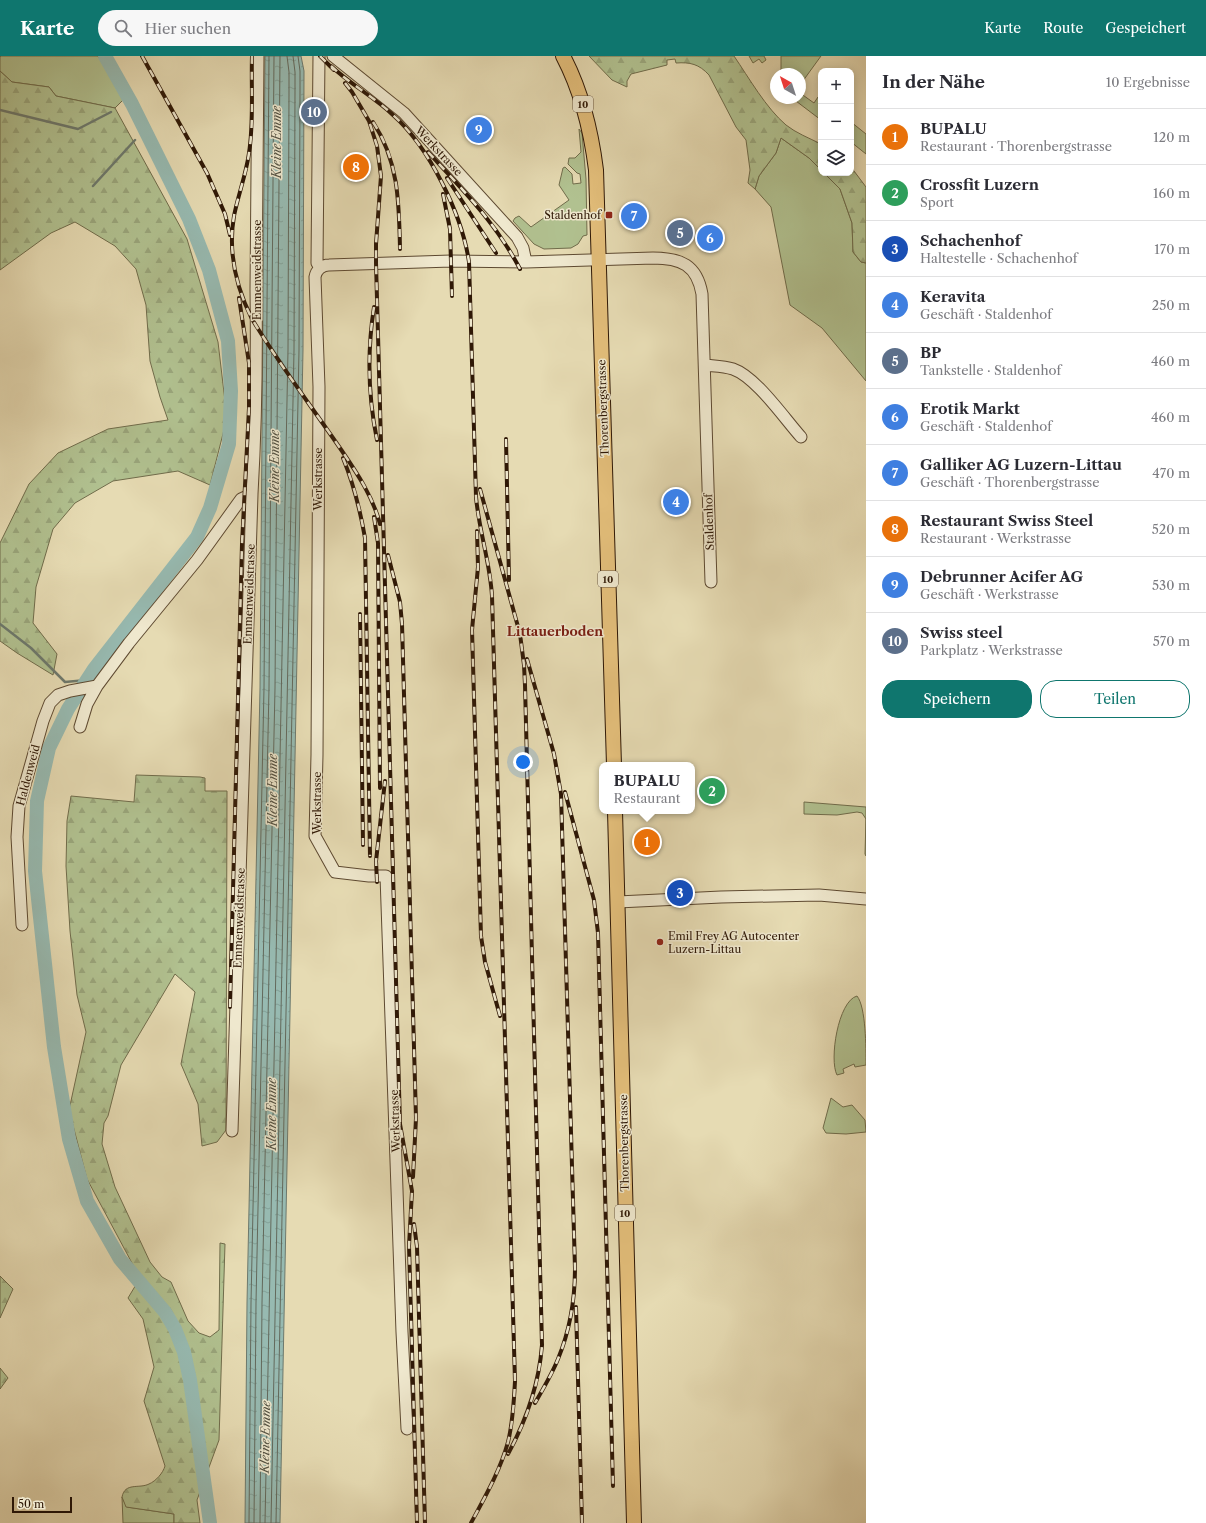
<!DOCTYPE html>
<html lang="de">
<head>
<meta charset="utf-8">
<style>
  :root { --surface:#fff; --page:#f7f7f7; --text:#2b2b33; --muted:#7c7c81; --line:#e1e1e2; --accent:#0f766e }
  body { margin:0; font-family:"Libre Caslon Text",serif; background:var(--page); color:var(--text) }
  .controls { position:absolute; right:12px; top:12px; display:grid; overflow:hidden; border-radius:8px; box-shadow:0 2px 10px #0003 }
  .controls button { width:36px; height:36px; display:grid; place-items:center; padding:0; border:0; border-bottom:1px solid var(--line); background:var(--surface); color:var(--text); font:20px sans-serif }
  .compass { position:absolute; left:770px; top:12px; width:36px; height:36px; border-radius:50%; background:var(--surface); box-shadow:0 2px 10px #0003; rotate:321deg }
  .scale { position:absolute; left:12px; bottom:10px; width:60px; box-sizing:border-box; padding-left:4px; border:2px solid #2f1806; border-top:0; font-size:11px; line-height:14px; white-space:nowrap; color:#2f1806; -webkit-text-stroke:3px #efe8ce; paint-order:stroke }
  .you { position:absolute; left:523px; top:706px; width:14px; height:14px; margin:-10px; border:3px solid #fff; border-radius:50%; background:#1a73e8; box-shadow:0 0 0 6px #1a73e833 }
  .badge { display:grid; place-items:center; width:26px; height:26px; border-radius:50%; background:var(--accent); color:#fff; font-size:13px; font-weight:700 }
  .pin { position:absolute; translate:-50% -50%; border:2px solid #fff; box-shadow:0 1px 4px #0006 }
  .popup { position:absolute; left:599px; top:706px; width:96px; height:52px; box-sizing:border-box; display:grid; place-content:center; border-radius:8px; background:var(--surface); filter:drop-shadow(0 1px 3px #0005); font-size:13px; white-space:nowrap; color:var(--muted) }
  .popup b { font-size:15px; color:var(--text) }
  .popup::after { content:''; position:absolute; left:50%; top:100%; margin-left:-8px; border:8px solid transparent; border-top-color:var(--surface) }
  .list { margin:0; padding:0; list-style:none }
  h2 { display:flex; justify-content:space-between; align-items:center; height:52px; margin:0; padding:0 16px; font-size:17px }
  h2 small { font-size:13px; font-weight:400; color:var(--muted) }
  .list li { display:grid; grid-template-columns:26px 1fr auto; gap:12px; align-items:center; box-sizing:border-box; height:56px; padding:0 16px; border-top:1px solid var(--line) }
  .list b { display:block; font-size:15px; white-space:nowrap }
  .list p { margin:0; font-size:13px; white-space:nowrap; color:var(--muted) }
  .list em { font-size:13px; font-style:normal; color:var(--muted) }
  .actions { display:flex; gap:8px; padding:12px 16px }
  .actions a { flex:1; padding:9px 0; border:1px solid var(--accent); border-radius:16px; text-align:center; font-size:14px; color:var(--accent) }
  .actions .main { background:var(--accent); color:#fff }
  .icon { flex:none; width:22px; height:22px; fill:none; stroke:currentColor; stroke-width:2; stroke-linecap:round; stroke-linejoin:round }
  .map { position:relative; flex:none; width:866px; height:1467px; overflow:hidden }
  header { display:flex; align-items:center; gap:24px; box-sizing:border-box; height:56px; padding:0 20px; background:var(--accent); color:#fff }
  header strong { font-size:19px }
  nav { display:flex; gap:22px; margin-inline-start:auto; font-size:14px }
  .search { width:280px; height:36px; background:var(--page); display:flex; align-items:center; gap:10px; box-sizing:border-box; padding:0 14px; border-radius:22px; color:var(--muted); font-size:15px }
  main { display:flex }
  aside { flex:1; background:var(--surface) }
  .map>svg:first-child { display:block }
  .green { fill:#b1c190; stroke:#706c4b }
  .forest { fill:url(#forest-firs); stroke:#706c4b }
  .water { fill:url(#water-ripples); stroke:#6d796d }
  .lines { fill:none; stroke-linecap:round; stroke-linejoin:round }
  .shore { stroke:#63695c; stroke-width:1 }
  .stream { stroke:#6d796d; stroke-width:2.5 }
  .river { stroke:#97bab1; stroke-width:14 }
  .minor-casing { stroke:#5d4931; stroke-width:13 }
  .major-casing { stroke:#2f1806; stroke-width:16 }
  .minor { stroke:#efe8ce; stroke-width:11 }
  .major { stroke:#e3be7a; stroke-width:14 }
  .rail-casing { stroke:#2f1806; stroke-width:4 }
  .rail { stroke:#efe8ce; stroke-width:2.5; stroke-dasharray:8; stroke-linecap:butt }
  .poi-dot { fill:#8f2418; stroke:#efe8ce; stroke-width:1.5 }
  .labels { text-anchor:middle; dominant-baseline:central; stroke-width:3; stroke-linejoin:round; paint-order:stroke }
  .shield { fill:#efe8ce; stroke:#695642; stroke-width:1 }
  .shield-label { font-size:10px; font-weight:bold; fill:#2f1806 }
  .street-label { font-size:11px; fill:#2f1806; stroke:#efe8ce }
  .poi-label { font-size:11px; fill:#2f1806; stroke:#efe8ce; text-anchor:end }
  .water-label { font-size:12px; font-style:italic; fill:#535142; stroke:#efe8ce }
  .quarter-label { font-size:13px; font-weight:bold; fill:#7a1f14; stroke:#efe8ce }
</style>
</head>
<body>
<header>
<strong>Karte</strong>
<div class="search"><svg class="icon" aria-label="search" viewBox="0 0 24 24"><circle cx="10" cy="10" r="6"/><path d="M15 15l6 6"/></svg>Hier suchen</div>
<nav><a>Karte</a><a>Route</a><a>Gespeichert</a></nav>
</header>
<main>
<div class="map">
<svg width="866" height="1467" viewBox="0 0 866 1467">
  <defs>
    <pattern id="forest-firs" width="22" height="20" patternUnits="userSpaceOnUse"><rect width="22" height="20" fill="#b1c190"/><path d="M5 1l3.5 6h-7zM16 11l3.5 6h-7z" fill="#99a57b"/></pattern>
    <pattern id="water-ripples" width="26" height="14" patternUnits="userSpaceOnUse"><rect width="26" height="14" fill="#97bab1"/><path d="M2 4q2-2 4 0t4 0M15 11q2-2 4 0t4 0" fill="none" stroke="#829f97"/></pattern>
  </defs>
  <rect width="100%" height="100%" fill="#e6dbb3"/>
  <filter id="stains"><feTurbulence type="fractalNoise" baseFrequency=".005" numOctaves="4"/><feColorMatrix values="0 0 0 0 .2 0 0 0 0 .09 0 0 0 0 .02 0 0 0 .5 -.17"/></filter>
  <radialGradient id="worn" r=".72"><stop offset=".6" stop-color="#630" stop-opacity="0"/><stop offset="1" stop-color="#630" stop-opacity=".3"/></radialGradient>
  <!-- green -->
  <path class="green" d="M 1,0 L 98,0 L 124,43 L 115,52 L 56,40 L 49,31 L 12,26 L 0,15 L 0,1 Z
    M 749,0 L 764,0 L 766,4 L 762,7 L 759,3 L 753,7 Z
    M 781,0 L 821,0 L 800,29 L 800,18 L 777,18 L 781,13 Z
    M 800,37 L 814,47 L 818,41 L 821,43 L 821,64 L 792,42 L 800,42 Z
    M 851,66 L 866,78 L 866,98 L 851,86 Z
    M 579,73 L 582,77 L 586,123 L 587,179 L 583,180 L 578,188 L 571,192 L 544,193 L 534,188 L 513,165 L 515,162 L 519,160 L 531,171 L 569,144 L 559,129 L 563,112 L 565,111 L 572,118 L 573,128 L 581,127 L 580,118 L 577,117 L 568,108 L 569,102 L 575,102 L 581,96 Z
    M 781,82 L 809,102 L 821,114 L 821,117 L 824,117 L 840,133 L 852,167 L 853,196 L 861,206 L 866,207 L 866,325 L 822,272 L 790,249 L 771,151 L 755,133 L 759,120 L 776,97 Z
    M 804,746 L 866,751 L 866,800 L 865,798 L 866,763 L 862,757 L 857,756 L 837,759 L 804,758 Z
    M 857,940 C 866,951 866,992 866,1009 L 855,1011 L 854,1008 L 843,1013 L 844,1017 L 837,1019 C 829,1004 838,945 857,940 Z
    M 831,1042 L 843,1051 L 852,1049 L 865,1064 L 866,1076 L 846,1078 L 826,1077 L 823,1072 Z
    M 122,1441 L 127,1451 L 174,1458 L 174,1467 L 123,1467 Z"/>
  <!-- forest -->
  <path class="forest" d="M 589,0 L 734,0 C 749,22 766,52 786,69 C 796,77 809,82 821,88 L 821,114 L 809,102 L 781,82 L 776,97 L 759,120 L 755,133 L 748,127 L 750,114 L 746,84 L 736,71 L 709,19 C 699,8 690,6 676,7 L 675,3 L 667,4 L 667,9 L 631,18 L 627,25 L 627,31 L 612,24 Z
    M 0,15 L 12,26 L 49,31 L 56,40 L 115,52 L 187,183 L 218,286 L 227,362 L 210,429 L 178,415 L 113,425 L 75,447 L 53,473 L 36,531 L 33,567 L 57,598 L 53,619 L 17,597 L 0,585 L 0,487 L 29,428 L 58,397 L 108,373 L 168,364 L 160,341 L 150,305 L 146,249 L 136,213 L 115,190 L 75,166 L 51,177 L 0,214 Z
    M 851,111 L 866,131 L 866,207 L 861,206 L 853,196 L 852,167 L 840,133 L 824,117 L 851,117 Z
    M 136,719 L 200,721 L 205,722 L 205,735 L 227,735 L 226,1074 L 217,1086 L 202,1090 L 198,1048 L 181,1008 L 195,936 L 175,918 L 121,1009 L 108,1060 L 104,1067 L 102,1088 L 115,1131 L 150,1206 L 162,1221 L 171,1226 L 188,1265 L 199,1277 L 210,1281 L 219,1274 L 220,1187 L 225,1188 L 219,1384 L 197,1444 L 200,1467 L 174,1467 L 174,1458 L 126,1451 L 122,1441 C 125,1426 139,1433 149,1428 C 156,1425 163,1417 165,1410 L 144,1345 L 154,1311 L 143,1263 L 128,1242 L 140,1222 L 87,1123 L 69,1054 L 86,976 L 77,939 L 70,875 L 66,810 L 67,765 L 71,740 L 134,746 Z
    M 0,1220 L 13,1233 L 0,1262 Z
    M 0,1312 L 8,1322 L 0,1333 Z"/>
  <!-- water -->
  <path class="water" d="M 265,0 L 301,0 L 304,15 L 303,294 L 280,1467 L 245,1467 L 247,1247 L 260,632 Z"/>
  <g class="lines">
    <!-- shore -->
    <path class="shore" d="M 249,1467 L 251,1247 L 264,632 L 269,0
      M 254,1467 L 256,1247 L 269,632 L 274,0
      M 260,1467 L 262,1247 L 275,632 L 280,0
      M 265,1467 L 288,294 L 289,35 L 289,16 L 287,0
      M 271,1467 L 294,294 L 295,34 L 295,16 L 293,0
      M 276,1467 L 299,294 L 300,34 L 300,15 L 298,0"/>
    <!-- stream -->
    <path class="stream" d="M 0,54 L 78,73 L 111,56
      M 93,130 L 135,84
      M 0,568 L 31,592 L 65,626 L 87,624"/>
    <!-- river -->
    <path class="river" d="M 105,0 L 132,48 L 189,163 L 209,214 L 228,285 L 231,335 L 229,388 L 210,452 L 197,481 L 94,613 L 68,653 L 49,692 L 37,745 L 35,815 L 54,991 L 69,1083 L 87,1145 L 120,1203 L 165,1256 L 175,1273 L 184,1296 L 190,1324 L 210,1467"/>
    <defs>
      <path id="minor" d="M 319,0 L 317,207 L 320,212
        M 333,0 L 404,57 L 517,181 L 523,192 L 526,206
        M 705,309 C 714,310 724,310 733,313 C 756,321 784,362 801,381
        M 80,671 L 87,648 L 97,630 L 129,587 L 197,504 L 241,443 L 252,438
        M 618,846 L 721,841 L 819,839 L 866,843
        M 22,869 L 17,781 L 19,750 L 43,665 L 50,647 L 58,639 L 70,635 L 97,630
        M 232,1075 L 252,438 C 256,369 257,302 256,233 L 258,0
        M 407,1373 L 402,1276 L 386,820 L 369,820 L 335,816 L 315,780 L 317,699 L 319,331 L 315,221 C 316,214 322,209 329,209 L 451,205 L 526,206 L 653,202 C 681,202 697,209 702,238 L 711,526"/>
      <path id="major" d="M 563,0 C 582,36 591,74 596,114 L 614,709
        M 615,755 L 634,1467"/>
    </defs>
    <!-- minor casing -->
    <use href="#minor" class="minor-casing"/>
    <!-- major casing -->
    <use href="#major" class="major-casing"/>
    <!-- minor -->
    <use href="#minor" class="minor"/>
    <!-- major -->
    <use href="#major" class="major"/>
    <defs>
      <path id="rail" d="M 142,0 L 207,117 L 225,158 L 230,179
        M 252,0 C 251,32 254,66 249,97 C 246,119 238,139 234,160 C 228,195 236,231 252,263 C 279,308 312,351 342,395 C 357,417 373,441 380,468
        M 320,0 L 334,14
        M 331,10 C 350,28 374,41 393,59 C 429,91 462,158 469,206 L 476,441 C 479,475 490,506 492,540 L 515,1325 C 514,1345 513,1366 508,1386 C 500,1415 485,1441 471,1467
        M 345,27 L 352,36 L 369,65 L 377,90 L 381,120 L 376,188 L 376,207 L 400,1068 L 412,1135 L 409,1190 L 417,1467
        M 373,66 C 399,106 399,147 400,193
        M 428,96 C 462,133 496,167 520,213
        M 447,122 L 496,197
        M 443,138 L 450,173 L 452,240
        M 374,251 C 367,296 368,340 377,384
        M 506,383 L 509,524
        M 343,402 C 354,429 360,453 365,482 L 370,800
        M 480,433 L 520,578 L 524,609 L 525,629 L 542,1289 C 539,1329 527,1363 508,1398
        M 374,461 L 378,487 L 380,732
        M 477,475 L 478,511 L 472,574 L 481,880 L 485,906 L 500,960
        M 388,499 L 400,546 L 402,568 L 416,1062 L 413,1121
        M 360,558 L 363,789
        M 527,603 L 554,698 L 561,738 L 575,1212 C 575,1243 570,1274 558,1303 C 552,1318 543,1333 535,1347
        M 565,736 L 594,844 L 598,877 L 613,1430
        M 377,826 L 376,805 L 385,725
        M 230,951 L 242,488 L 249,352 L 249,307 L 239,242
        M 414,1168 L 417,1191 L 425,1467
        M 576,1251 L 582,1467"/>
    </defs>
    <!-- rail casing -->
    <use href="#rail" class="rail-casing"/>
    <!-- rail -->
    <use href="#rail" class="rail"/>
  </g>
  <!-- markers -->
  <g class="poi-dot">
    <rect x="605" y="155" width="8" height="8" rx="2"/>
    <circle cx="660" cy="886" r="4"/>
  </g>
  <g class="labels">
    <!-- shield labels -->
    <g class="shield">
      <rect x="573" y="40" width="20" height="16" rx="3"/>
      <rect x="598" y="515" width="20" height="16" rx="3"/>
      <rect x="615" y="1149" width="20" height="16" rx="3"/>
    </g>
    <g class="shield-label">
      <text x="583" y="48">10</text>
      <text x="608" y="523">10</text>
      <text x="625" y="1157">10</text>
    </g>
    <!-- street labels -->
    <g class="street-label">
      <text transform="translate(439 95) rotate(47)">Werkstrasse</text>
      <text transform="translate(257 214) rotate(-90)">Emmenweidstrasse</text>
      <text transform="translate(603 352) rotate(-92)">Thorenbergstrasse</text>
      <text transform="translate(318 423) rotate(-90)">Werkstrasse</text>
      <text transform="translate(709 466) rotate(-92)">Staldenhof</text>
      <text transform="translate(249 538) rotate(-88)">Emmenweidstrasse</text>
      <text transform="translate(28 719) rotate(-75)">Haldenweid</text>
      <text transform="translate(317 747) rotate(-90)">Werkstrasse</text>
      <text transform="translate(239 862) rotate(-88)">Emmenweidstrasse</text>
      <text transform="translate(395 1065) rotate(-92)">Werkstrasse</text>
      <text transform="translate(624 1087) rotate(-91)">Thorenbergstrasse</text>
    </g>
    <!-- poi labels -->
    <g class="poi-label">
      <text x="601" y="159">Staldenhof</text>
      <text x="668" y="880" text-anchor="start">Emil Frey AG Autocenter<tspan x="668" dy="13">Luzern-Littau</tspan></text>
    </g>
    <!-- water labels -->
    <g class="water-label">
      <text transform="translate(276 86) rotate(-90)">Kleine Emme</text>
      <text transform="translate(274 410) rotate(-90)">Kleine Emme</text>
      <text transform="translate(272 734) rotate(-90)">Kleine Emme</text>
      <text transform="translate(271 1058) rotate(-90)">Kleine Emme</text>
      <text transform="translate(265 1381) rotate(-89)">Kleine Emme</text>
    </g>
    <!-- quarter labels -->
    <g class="quarter-label">
      <text x="555" y="575">Littauerboden</text>
    </g>
  </g>
  <rect width="100%" height="100%" filter="url(#stains)"/>
  <rect width="100%" height="100%" fill="url(#worn)"/>
</svg>
<div class="controls">
<button>+</button>
<button>−</button>
<button><svg class="icon" aria-label="layers" viewBox="0 0 24 24"><path d="M12 4l9 5-9 5-9-5zM3 14l9 5 9-5"/></svg></button>
</div>
<svg class="compass" viewBox="-18 -18 36 36"><path d="M0-13l5 13h-10z" fill="#e53935"/><path d="M0 13l5-13h-10z" fill="#7c7c81"/></svg>
<div class="scale">50 m</div>
<div class="you"></div>
<div class="pin badge" style="left:647px;top:786px;background:#e8710a">1</div>
<div class="popup"><b>BUPALU</b>Restaurant</div>
<div class="pin badge" style="left:712px;top:735px;background:#2e9e5b">2</div>
<div class="pin badge" style="left:680px;top:837px;background:#1a4fb4">3</div>
<div class="pin badge" style="left:676px;top:446px;background:#3f7fe0">4</div>
<div class="pin badge" style="left:680px;top:177px;background:#5c6f8a">5</div>
<div class="pin badge" style="left:710px;top:182px;background:#3f7fe0">6</div>
<div class="pin badge" style="left:634px;top:160px;background:#3f7fe0">7</div>
<div class="pin badge" style="left:356px;top:111px;background:#e8710a">8</div>
<div class="pin badge" style="left:479px;top:74px;background:#3f7fe0">9</div>
<div class="pin badge" style="left:314px;top:56px;background:#5c6f8a">10</div>
</div>
<aside>
<h2>In der Nähe<small>10 Ergebnisse</small></h2>
<ul class="list">
<li><span class="badge" style="background:#e8710a">1</span><div><b>BUPALU</b><p>Restaurant · Thorenbergstrasse</p></div><em>120 m</em></li>
<li><span class="badge" style="background:#2e9e5b">2</span><div><b>Crossfit Luzern</b><p>Sport</p></div><em>160 m</em></li>
<li><span class="badge" style="background:#1a4fb4">3</span><div><b>Schachenhof</b><p>Haltestelle · Schachenhof</p></div><em>170 m</em></li>
<li><span class="badge" style="background:#3f7fe0">4</span><div><b>Keravita</b><p>Geschäft · Staldenhof</p></div><em>250 m</em></li>
<li><span class="badge" style="background:#5c6f8a">5</span><div><b>BP</b><p>Tankstelle · Staldenhof</p></div><em>460 m</em></li>
<li><span class="badge" style="background:#3f7fe0">6</span><div><b>Erotik Markt</b><p>Geschäft · Staldenhof</p></div><em>460 m</em></li>
<li><span class="badge" style="background:#3f7fe0">7</span><div><b>Galliker AG Luzern-Littau</b><p>Geschäft · Thorenbergstrasse</p></div><em>470 m</em></li>
<li><span class="badge" style="background:#e8710a">8</span><div><b>Restaurant Swiss Steel</b><p>Restaurant · Werkstrasse</p></div><em>520 m</em></li>
<li><span class="badge" style="background:#3f7fe0">9</span><div><b>Debrunner Acifer AG</b><p>Geschäft · Werkstrasse</p></div><em>530 m</em></li>
<li><span class="badge" style="background:#5c6f8a">10</span><div><b>Swiss steel</b><p>Parkplatz · Werkstrasse</p></div><em>570 m</em></li>
</ul>
<div class="actions"><a class="main">Speichern</a><a>Teilen</a></div>
</aside>
</main>
</body>
</html>
